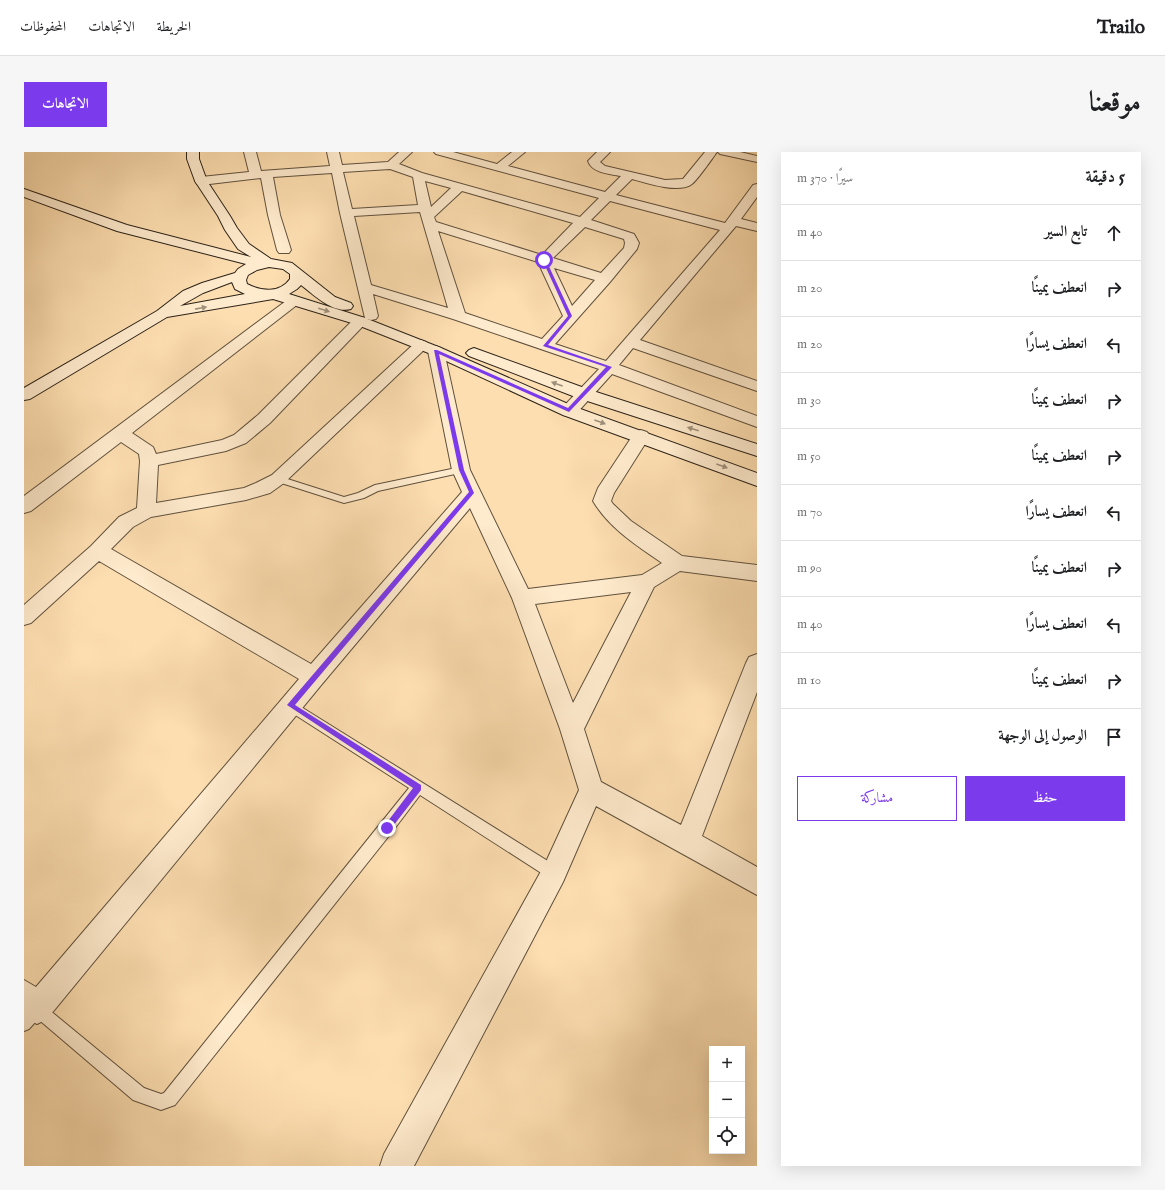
<!DOCTYPE html>
<html lang="ar">
<head>
<meta charset="utf-8">
<style>
  :root { --surface:#fff; --page:#f6f6f6; --text:#202124; --muted:#757577; --line:#e0e0e0; --accent:#7c3aed }
  body { margin:0; font-family:"IM FELL English",Amiri,serif; background:var(--page); color:var(--text); direction:rtl }
  .controls { position:absolute; right:12px; bottom:12px; display:grid; overflow:hidden; border-radius:0px; box-shadow:0 4px 16px #0002 }
  .controls button { width:36px; height:36px; display:grid; place-items:center; padding:0; border:0; border-bottom:1px solid var(--line); background:var(--surface); color:var(--text); font:20px sans-serif }
  .stop { position:absolute; width:12px; height:12px; margin:-9px; border:3px solid #7c3aed; border-radius:50%; background:#fff }
  .stop.end { background:#7c3aed; border-color:#fff; box-shadow:0 1px 4px #0008 }
  .list { margin:0; padding:0; list-style:none }
  h2 { display:flex; justify-content:space-between; align-items:center; height:52px; margin:0; padding:0 16px; font-size:17px }
  h2 small { font-size:13px; font-weight:400; color:var(--muted) }
  .list li { display:grid; grid-template-columns:26px 1fr auto; gap:12px; align-items:center; box-sizing:border-box; height:56px; padding:0 16px; border-top:1px solid var(--line) }
  .list b { display:block; font-size:15px; white-space:nowrap }
  .list em { font-size:13px; font-style:normal; color:var(--muted) }
  .actions { display:flex; gap:8px; padding:12px 16px }
  .actions a { flex:1; padding:9px 0; border:1px solid var(--accent); border-radius:0px; text-align:center; font-size:14px; color:var(--accent) }
  .actions .main { background:var(--accent); color:#fff }
  .icon { flex:none; width:22px; height:22px; fill:none; stroke:currentColor; stroke-width:2; stroke-linecap:round; stroke-linejoin:round }
  .map { position:relative; flex:none; width:733px; height:1014px; overflow:hidden; direction:ltr; border-radius:0px }
  header { display:flex; align-items:center; gap:24px; box-sizing:border-box; height:56px; padding:0 20px; background:var(--surface); border-bottom:1px solid var(--line) }
  header strong { font-size:19px }
  nav { display:flex; gap:22px; margin-inline-start:auto; font-size:14px }
  .intro { display:flex; align-items:center; justify-content:space-between; box-sizing:border-box; height:96px; padding:0 24px }
  h1 { margin:0; font-size:28px }
  .button { padding:10px 18px; border-radius:0px; background:var(--accent); color:#fff; font-size:14px; font-weight:700 }
  main { display:flex; gap:24px; padding:0 24px }
  aside { flex:1; background:var(--surface); border-radius:0px; box-shadow:0 4px 16px #0002 }
  .map>svg:first-child { display:block }
  .lines { fill:none; stroke-linecap:round; stroke-linejoin:round }
  .lane-casing { stroke:#60513e; stroke-width:2 }
  .street-casing { stroke:#60513e; stroke-width:2 }
  .secondary-casing { stroke:#2b2218; stroke-width:2 }
  .lane { fill:#feeacc; fill-rule:evenodd }
  .street { fill:#feeacc; fill-rule:evenodd }
  .secondary { fill:#feeacc; fill-rule:evenodd }
  .oneway { fill:#9f907b }
  .route { fill:#7c3aed }
</style>
</head>
<body>
<header>
<strong>Trailo</strong>
<nav><a>الخريطة</a><a>الاتجاهات</a><a>المحفوظات</a></nav>
</header>
<div class="intro"><h1>موقعنا</h1><a class="button">الاتجاهات</a></div>
<main>
<aside>
<h2>5 دقيقة<small>سيرًا · 370 m</small></h2>
<ul class="list">
<li><svg class="icon" aria-label="ahead" viewBox="0 0 24 24"><path d="M12 20V5M6 11l6-6 6 6"/></svg><div><b>تابع السير</b></div><em>40 m</em></li>
<li><svg class="icon" aria-label="right" viewBox="0 0 24 24"><path d="M7 20v-9h11M14 6l5 5-5 5"/></svg><div><b>انعطف يمينًا</b></div><em>20 m</em></li>
<li><svg class="icon" aria-label="left" viewBox="0 0 24 24"><path d="M17 20v-9H6M10 6l-5 5 5 5"/></svg><div><b>انعطف يسارًا</b></div><em>20 m</em></li>
<li><svg class="icon" aria-label="right" viewBox="0 0 24 24"><path d="M7 20v-9h11M14 6l5 5-5 5"/></svg><div><b>انعطف يمينًا</b></div><em>30 m</em></li>
<li><svg class="icon" aria-label="right" viewBox="0 0 24 24"><path d="M7 20v-9h11M14 6l5 5-5 5"/></svg><div><b>انعطف يمينًا</b></div><em>50 m</em></li>
<li><svg class="icon" aria-label="left" viewBox="0 0 24 24"><path d="M17 20v-9H6M10 6l-5 5 5 5"/></svg><div><b>انعطف يسارًا</b></div><em>70 m</em></li>
<li><svg class="icon" aria-label="right" viewBox="0 0 24 24"><path d="M7 20v-9h11M14 6l5 5-5 5"/></svg><div><b>انعطف يمينًا</b></div><em>90 m</em></li>
<li><svg class="icon" aria-label="left" viewBox="0 0 24 24"><path d="M17 20v-9H6M10 6l-5 5 5 5"/></svg><div><b>انعطف يسارًا</b></div><em>40 m</em></li>
<li><svg class="icon" aria-label="right" viewBox="0 0 24 24"><path d="M7 20v-9h11M14 6l5 5-5 5"/></svg><div><b>انعطف يمينًا</b></div><em>10 m</em></li>
<li><svg class="icon" aria-label="arrive" viewBox="0 0 24 24"><path d="M6 21V4h12l-3 4 3 4H6"/></svg><div><b>الوصول إلى الوجهة</b></div></li>
</ul>
<div class="actions"><a class="main">حفظ</a><a>مشاركة</a></div>
</aside>
<div class="map">
<svg width="733" height="1014" viewBox="0 0 733 1014">
  <rect width="100%" height="100%" fill="#fddeb0"/>
  <filter id="stains"><feTurbulence type="fractalNoise" baseFrequency=".005" numOctaves="4"/><feColorMatrix values="0 0 0 0 .2 0 0 0 0 .09 0 0 0 0 .02 0 0 0 .5 -.17"/></filter>
  <radialGradient id="worn" r=".72"><stop offset=".6" stop-color="#630" stop-opacity="0"/><stop offset="1" stop-color="#630" stop-opacity=".3"/></radialGradient>
  <g class="lines">
    <defs>
      <path id="lane" d="M 437,315 L 440,316 L 442,318 L 440,320 L 354,339 L 340,346 L 320,351 L 251,329 L 249,327 L 254,324 L 320,345 L 334,341 L 351,333 Z
        M 266,548 L 535,716 L 537,721 L 535,726 L 530,728 L 525,726 L 396,643 L 368,680 L 151,953 L 137,958 L 109,948 L 14,867 L 5,877 L 0,879 L 0,861 L 8,852 L 13,850 L 18,852 L 120,936 L 137,942 L 140,941 L 385,636 L 262,557 L 260,553 L 262,549 Z"/>
      <path id="street" d="M 220,0 L 232,0 L 237,19 L 306,14 L 303,0 L 315,0 L 318,13 L 364,10 L 375,0 L 388,0 L 375,12 L 398,21 L 556,65 L 575,46 L 412,2 L 410,0 L 429,0 L 473,12 L 488,0 L 501,0 L 484,14 L 581,40 L 597,24 C 586,22 568,21 564,9 L 573,0 L 586,0 L 576,10 L 581,14 L 641,28 L 659,27 L 681,0 L 693,0 C 687,8 675,26 668,32 C 655,42 622,31 608,27 L 592,43 L 701,71 L 729,33 L 733,32 L 733,45 L 717,67 L 733,71 L 733,79 L 712,74 L 616,188 L 733,229 L 733,239 L 609,196 L 595,213 L 733,264 L 733,275 L 588,222 L 551,263 L 545,264 L 539,263 L 537,259 L 539,255 L 575,217 L 429,167 L 349,142 L 354,164 L 352,167 L 347,168 L 342,167 L 343,169 L 341,172 L 246,271 L 222,291 L 202,299 L 134,313 L 132,351 L 220,336 L 232,331 L 248,323 L 392,190 L 397,188 L 402,190 L 405,193 L 402,196 L 260,331 L 246,341 L 222,348 L 127,365 L 109,375 L 87,397 L 287,512 L 438,340 L 428,318 L 404,199 L 407,196 L 412,194 L 417,196 L 420,199 L 446,318 L 504,437 L 618,423 L 638,411 C 612,393 585,376 569,349 L 574,336 L 611,280 L 617,278 L 623,280 L 626,284 L 590,341 L 587,349 L 589,352 L 607,369 L 658,404 L 733,413 L 733,429 L 656,419 L 630,435 L 560,577 L 577,630 L 657,673 L 722,511 L 725,505 L 733,502 L 733,540 L 678,684 L 733,715 L 733,743 L 572,654 L 539,730 L 390,1014 L 356,1014 L 360,1002 L 521,712 L 555,638 L 536,577 L 488,446 L 446,356 L 298,532 L 23,867 L 13,872 L 3,867 L 0,865 L 0,828 L 12,835 L 275,527 L 75,409 L 7,471 L 0,473 L 0,453 L 67,394 L 95,365 L 113,356 L 116,309 L 115,302 L 97,290 L 7,359 L 0,361 L 0,344 L 266,146 L 271,145 L 276,146 L 278,149 L 108,281 L 129,295 L 132,302 L 198,288 L 210,283 L 234,263 L 331,166 L 336,165 L 341,166 L 316,61 L 308,21 L 249,25 L 256,63 L 267,98 L 265,101 L 255,101 L 253,98 L 244,63 L 237,26 L 177,33 L 173,32 L 171,29 L 173,26 L 177,25 L 225,20 ZM 366,17 L 389,25 L 394,53 L 328,57 L 319,20 ZM 401,29 L 427,36 L 407,55 ZM 438,39 L 549,71 L 518,103 L 412,70 L 410,65 ZM 586,49 L 696,78 L 582,209 L 531,192 L 586,130 L 613,97 L 615,91 L 610,82 L 567,68 ZM 396,60 L 424,156 L 347,133 L 330,64 ZM 561,75 L 600,87 L 601,91 L 600,96 L 577,121 L 529,106 ZM 414,79 L 514,110 L 539,164 L 518,187 L 441,161 ZM 530,116 L 571,128 L 548,154 ZM 607,440 L 549,551 L 511,452 Z
        M 694,0 L 716,0 L 733,4 L 733,10 L 696,2 Z"/>
      <path id="secondary" d="M 163,0 L 175,0 L 175,7 L 183,29 L 206,64 L 213,76 L 225,92 L 247,107 L 268,111 L 311,145 L 327,151 L 329,154 L 327,157 C 309,162 290,143 277,133 L 273,137 L 265,142 L 341,166 L 417,196 L 551,255 L 733,321 L 733,334 L 539,263 L 407,202 L 331,172 L 249,147 L 143,165 L 6,247 L 0,248 L 0,236 L 133,159 L 159,139 L 178,131 L 211,121 L 214,117 L 222,112 L 93,79 L 0,45 L 0,37 L 103,73 L 227,105 L 214,97 L 201,78 L 194,64 L 171,29 L 163,7 ZM 245,115 L 259,117 L 266,122 L 266,127 C 255,142 237,139 223,132 L 222,128 L 224,123 L 233,118 ZM 208,130 L 211,137 L 221,142 L 156,154 L 179,141 Z
        M 450,196 L 566,238 L 733,292 L 733,304 L 554,246 L 445,204 L 442,201 L 445,198 Z"/>
    </defs>
    <!-- lane casing -->
    <use href="#lane" class="lane-casing"/>
    <!-- street casing -->
    <use href="#street" class="street-casing"/>
    <!-- secondary casing -->
    <use href="#secondary" class="secondary-casing"/>
    <!-- lane -->
    <use href="#lane" class="lane"/>
    <!-- street -->
    <use href="#street" class="street"/>
    <!-- secondary -->
    <use href="#secondary" class="secondary"/>
  </g>
  <!-- one-way arrows -->
  <defs><path id="oneway-solid" d="M-6-.8H1V-3.2L6.5 0L1 3.2V.8H-6Z"/></defs>
  <g class="oneway">
    <use href="#oneway-solid" transform="translate(177 156) rotate(-11)"/>
    <use href="#oneway-solid" transform="translate(300 158) rotate(17)"/>
    <use href="#oneway-solid" transform="translate(533 232) rotate(-160)"/>
    <use href="#oneway-solid" transform="translate(576 270) rotate(20)"/>
    <use href="#oneway-solid" transform="translate(669 277) rotate(-162)"/>
    <use href="#oneway-solid" transform="translate(698 314) rotate(20)"/>
  </g>
  <!-- route -->
  <path class="route" d="M 518,107 L 522,108 L 548,164 L 524,193 L 588,215 L 545,260 L 415,202 L 440,318 L 450,341 L 271,553 L 397,633 L 397,638 L 366,678 L 363,679 L 360,676 L 361,673 L 389,636 L 263,553 L 445,340 L 435,318 L 410,198 L 413,198 L 544,256 L 582,215 L 519,194 L 544,164 Z"/>
  <rect width="100%" height="100%" filter="url(#stains)"/>
  <rect width="100%" height="100%" fill="url(#worn)"/>
</svg>
<div class="controls">
<button>+</button>
<button>−</button>
<button><svg class="icon" aria-label="locate" viewBox="0 0 24 24"><circle cx="12" cy="12" r="6"/><path d="M12 2v4M12 18v4M2 12h4M18 12h4"/></svg></button>
</div>
<div class="stop" style="left:520px;top:108px"></div>
<div class="stop end" style="left:363px;top:676px"></div>
</div>
</main>
</body>
</html>
